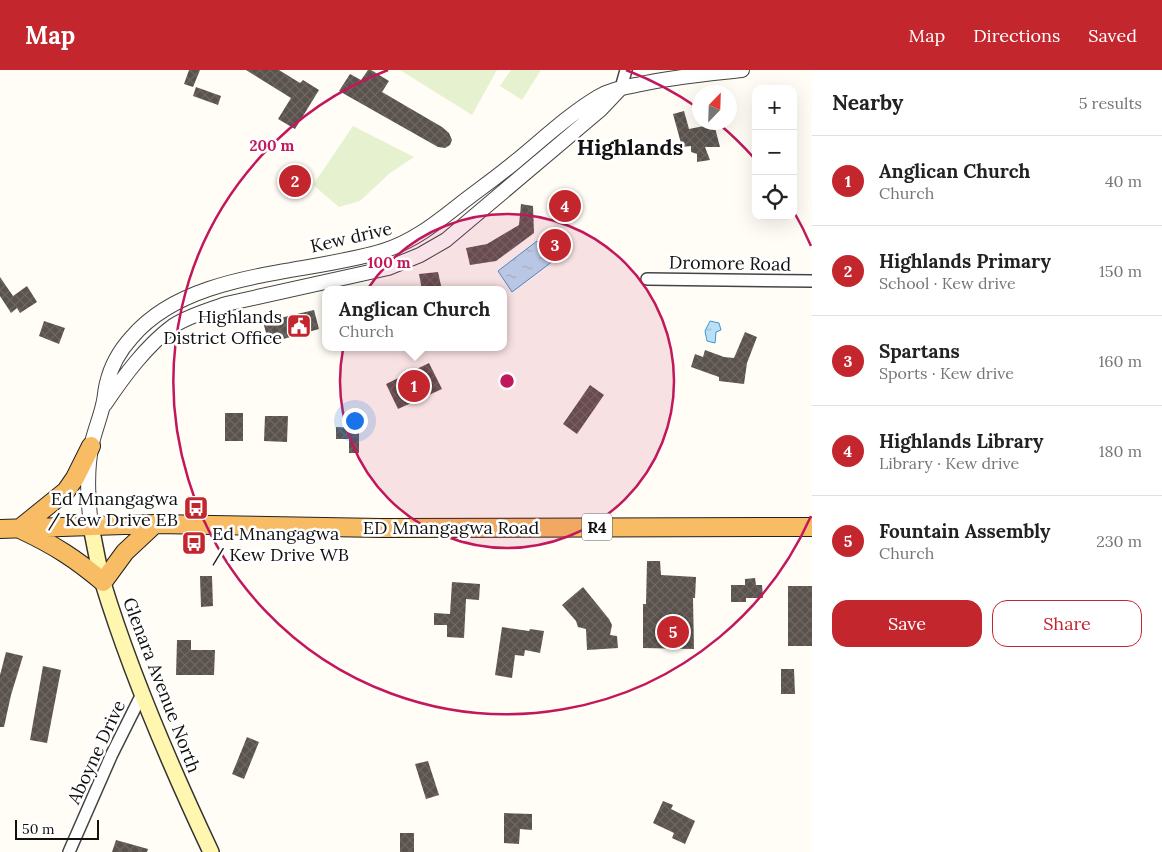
<!DOCTYPE html>
<html lang="en">
<head>
<meta charset="utf-8">
<style>
  :root { --surface:#fff; --page:#f6f6f6; --text:#222; --muted:#767676; --line:#e0e0e0; --accent:#c4262e }
  body { margin:0; font-family:Lora,serif; background:var(--page); color:var(--text) }
  .controls { position:absolute; right:15px; top:15px; display:grid; overflow:hidden; border-radius:10px; box-shadow:0 5px 20px #0002 }
  .controls button { width:45px; height:45px; display:grid; place-items:center; padding:0; border:0; border-bottom:1px solid var(--line); background:var(--surface); color:var(--text); font:25px sans-serif }
  .compass { position:absolute; left:692px; top:15px; width:45px; height:45px; border-radius:50%; background:var(--surface); box-shadow:0 5px 20px #0002; rotate:23deg }
  .scale { position:absolute; left:15px; bottom:12px; width:84px; box-sizing:border-box; padding-left:5px; border:2px solid #111; border-top:0; font-size:14px; line-height:18px; white-space:nowrap; color:#111; -webkit-text-stroke:4px #fff; paint-order:stroke }
  .you { position:absolute; left:354px; top:350px; width:18px; height:18px; margin:-12px; border:4px solid #fff; border-radius:50%; background:#1a73e8; box-shadow:0 0 0 8px #1a73e833 }
  .badge { display:grid; place-items:center; width:32px; height:32px; border-radius:50%; background:var(--accent); color:#fff; font-size:16px; font-weight:700 }
  .pin { position:absolute; translate:-50% -50%; border:2px solid #fff; box-shadow:0 1px 5px #0006 }
  .popup { position:absolute; left:322px; top:216px; width:185px; height:65px; box-sizing:border-box; display:grid; place-content:center; border-radius:10px; background:var(--surface); filter:drop-shadow(0 1px 4px #0005); font-size:16px; white-space:nowrap; color:var(--muted) }
  .popup b { font-size:19px; color:var(--text) }
  .popup::after { content:''; position:absolute; left:50%; top:100%; margin-left:-10px; border:10px solid transparent; border-top-color:var(--surface) }
  .list { margin:0; padding:0; list-style:none }
  h2 { display:flex; justify-content:space-between; align-items:center; height:65px; margin:0; padding:0 20px; font-size:21px }
  h2 small { font-size:16px; font-weight:400; color:var(--muted) }
  .list li { display:grid; grid-template-columns:32px 1fr auto; gap:15px; align-items:center; box-sizing:border-box; height:90px; padding:0 20px; border-top:1px solid var(--line) }
  .list b { display:block; font-size:19px; white-space:nowrap }
  .list p { margin:0; font-size:16px; white-space:nowrap; color:var(--muted) }
  .list em { font-size:16px; font-style:normal; color:var(--muted) }
  .actions { display:flex; gap:10px; padding:15px 20px }
  .actions a { flex:1; padding:11px 0; border:1px solid var(--accent); border-radius:15px; text-align:center; font-size:18px; color:var(--accent) }
  .actions .main { background:var(--accent); color:#fff }
  .icon { flex:none; width:28px; height:28px; fill:none; stroke:currentColor; stroke-width:2; stroke-linecap:round; stroke-linejoin:round }
  .map { position:relative; flex:none; width:812px; height:782px; overflow:hidden }
  header { display:flex; align-items:center; gap:30px; box-sizing:border-box; height:70px; padding:0 25px; background:var(--accent); color:#fff }
  header strong { font-size:24px }
  nav { display:flex; gap:28px; margin-inline-start:auto; font-size:18px }
  main { display:flex }
  aside { flex:1; background:var(--surface) }
  .map>svg:first-child { display:block }
  .pitch { fill:#e6f2cf }
  .water { fill:url(#water-ripples); stroke:#3f96cf }
  .building { fill:url(#building-cross-hatch) }
  .lines { fill:none; stroke-linecap:round; stroke-linejoin:round }
  .minor-casing { stroke:#444; stroke-width:14 }
  .tertiary-casing { stroke:#444; stroke-width:16 }
  .secondary-casing { stroke:#333; stroke-width:18 }
  .trunk-casing { stroke:#222; stroke-width:20 }
  .minor { stroke:#fff; stroke-width:11 }
  .tertiary { stroke:#fff; stroke-width:14 }
  .secondary { stroke:#fff6b0; stroke-width:15 }
  .trunk { stroke:#f7bc64; stroke-width:18 }
  .ring { fill:none; stroke:#c2185b; stroke-width:2.5 }
  .labels { text-anchor:middle; dominant-baseline:central; stroke-width:5; stroke-linejoin:round; paint-order:stroke }
  .shield { fill:#fff; stroke:#585858; stroke-width:1 }
  .shield-label { font-size:16px; font-weight:bold; fill:#111 }
  .street-label { font-size:18px; fill:#111; stroke:#fff }
  .poi-label { font-size:18px; fill:#111; stroke:#fff; text-anchor:end }
  .district-label { font-size:22px; font-weight:bold; fill:#111; stroke:#fff }
  .centre { fill:#c2185b; stroke:#fff; stroke-width:2.5 }
  .ring-label { font-size:15px; text-anchor:middle; font-weight:bold; fill:#c2185b; stroke:#fff; stroke-width:5; stroke-linejoin:round; paint-order:stroke }
</style>
</head>
<body>
<header>
<strong>Map</strong>
<nav><a>Map</a><a>Directions</a><a>Saved</a></nav>
</header>
<main>
<div class="map">
<svg width="812" height="782" viewBox="0 0 812 782">
  <defs>
    <pattern id="water-ripples" width="26" height="14" patternUnits="userSpaceOnUse" patternTransform="scale(1.25)"><rect width="26" height="14" fill="#b9e0f7"/><path d="M2 4q2-2 4 0t4 0M15 11q2-2 4 0t4 0" fill="none" stroke="#9ebfd3"/></pattern>
    <pattern id="building-cross-hatch" width="8" height="8" patternUnits="userSpaceOnUse" patternTransform="scale(1.25)"><rect width="8" height="8" fill="#5a524d"/><path d="M0 0l8 8M0 8l8-8" fill="none" stroke="#6d6662"/></pattern>
  </defs>
  <rect width="100%" height="100%" fill="#fffdf5"/>
  <!-- pitch -->
  <path class="pitch" d="M 400,0 L 497,0 L 472,45 Z
    M 511,0 L 541,0 L 522,30 L 500,16 Z
    M 353,56 L 414,87 L 390,103 L 360,131 L 339,137 L 313,115 Z"/>
  <!-- water -->
  <path class="water" d="M 537,171 L 553,191 L 512,222 L 498,201 Z
    M 710,251 L 719,253 L 721,260 L 716,262 L 715,273 L 707,271 L 705,261 Z"/>
  <!-- building -->
  <path class="building" d="M 189,0 L 200,0 L 193,17 L 184,14 Z
    M 246,0 L 279,0 L 300,13 L 303,10 L 319,20 L 295,59 L 278,49 L 291,28 Z
    M 368,0 L 371,0 L 389,11 L 382,22 L 442,57 L 449,63 L 452,70 L 450,75 L 445,78 L 438,77 L 339,21 L 350,4 L 361,10 Z
    M 196,17 L 221,26 L 218,35 L 193,26 Z
    M 684,41 L 689,59 L 714,54 L 720,77 L 705,77 L 710,90 L 697,92 L 697,84 L 691,82 L 691,76 L 682,77 L 673,44 Z
    M 554,124 L 580,136 L 575,148 L 549,136 Z
    M 521,134 L 533,136 L 534,163 L 496,191 L 470,195 L 466,178 L 487,174 L 519,155 Z
    M 438,202 L 442,220 L 422,220 L 419,204 Z
    M 0,207 L 13,226 L 27,216 L 37,232 L 20,243 L 17,238 L 11,243 L 0,226 Z
    M 314,240 L 319,259 L 269,273 L 263,252 Z
    M 44,251 L 65,258 L 59,274 L 39,266 Z
    M 745,262 L 757,267 L 747,293 L 744,314 L 719,311 L 719,307 L 691,297 L 695,284 L 703,287 L 705,280 L 724,287 L 734,288 Z
    M 429,293 L 442,319 L 398,339 L 386,314 Z
    M 590,315 L 604,325 L 577,364 L 563,354 Z
    M 225,343 L 243,343 L 243,371 L 225,371 Z
    M 265,346 L 288,346 L 287,372 L 264,371 Z
    M 336,357 L 359,358 L 359,383 L 349,383 L 349,369 L 336,369 Z
    M 647,491 L 660,491 L 661,505 L 696,507 L 695,528 L 693,528 L 694,579 L 643,578 L 643,534 L 646,534 Z
    M 200,506 L 212,506 L 213,536 L 201,537 Z
    M 755,508 L 756,515 L 762,515 L 763,528 L 746,528 L 746,532 L 731,532 L 731,515 L 745,515 L 745,509 Z
    M 452,512 L 480,514 L 479,530 L 466,529 L 464,568 L 447,567 L 447,555 L 434,555 L 434,543 L 450,544 Z
    M 788,516 L 812,516 L 812,576 L 788,576 Z
    M 583,517 L 609,549 L 612,555 L 610,565 L 617,566 L 618,578 L 587,580 L 586,559 L 578,557 L 576,551 L 562,535 Z
    M 502,557 L 529,561 L 530,559 L 544,561 L 540,583 L 525,580 L 524,586 L 515,585 L 512,608 L 495,605 Z
    M 177,570 L 191,570 L 191,580 L 215,580 L 214,605 L 176,605 Z
    M 6,582 L 23,586 L 11,625 L 4,657 L 0,657 L 0,605 Z
    M 43,596 L 61,600 L 47,673 L 30,670 Z
    M 781,599 L 794,599 L 795,624 L 781,624 Z
    M 247,667 L 259,672 L 244,709 L 232,704 Z
    M 428,691 L 439,725 L 426,729 L 415,694 Z
    M 663,731 L 673,735 L 671,739 L 695,751 L 685,774 L 672,768 L 674,763 L 653,753 Z
    M 504,743 L 532,744 L 532,760 L 520,759 L 519,774 L 504,773 Z
    M 400,763 L 414,763 L 414,782 L 400,782 Z
    M 116,770 L 148,779 L 147,782 L 112,782 Z"/>
  <g class="lines">
    <defs>
      <path id="minor" d="M 621,18 L 626,0
        M 647,209 L 812,211
        M 69,782 L 112,684 L 142,624"/>
      <path id="tertiary" d="M 105,334 C 124,306 146,276 173,256 C 188,246 209,240 226,234 L 388,198 L 420,185 L 446,170 L 600,40 L 619,20
        M 91,457 C 88,428 86,401 92,373 C 95,360 100,348 103,335 C 105,328 105,320 107,313 C 111,296 121,279 132,267 C 189,200 305,205 383,181 C 412,172 435,154 459,135 C 477,121 497,107 515,92 C 542,70 568,45 598,27 C 610,20 624,17 636,15 C 671,7 706,4 742,0"/>
      <path id="secondary" d="M 91,457 C 95,475 98,495 103,513 C 131,605 170,695 211,782"/>
      <path id="trunk" d="M 0,459 L 155,454 L 381,458 L 812,457
        M 19,459 L 66,421 L 75,408 L 91,376
        M 22,460 C 54,475 76,489 103,512 L 125,482 L 155,454"/>
    </defs>
    <!-- minor casing -->
    <use href="#minor" class="minor-casing"/>
    <!-- tertiary casing -->
    <use href="#tertiary" class="tertiary-casing"/>
    <!-- secondary casing -->
    <use href="#secondary" class="secondary-casing"/>
    <!-- trunk casing -->
    <use href="#trunk" class="trunk-casing"/>
    <!-- minor -->
    <use href="#minor" class="minor"/>
    <!-- tertiary -->
    <use href="#tertiary" class="tertiary"/>
    <!-- secondary -->
    <use href="#secondary" class="secondary"/>
    <!-- trunk -->
    <use href="#trunk" class="trunk"/>
  </g>
  <!-- distance rings -->
  <circle cx="507" cy="311" r="167" fill="#c2185b" fill-opacity=".12"/>
  <g class="ring">
    <circle cx="507" cy="311" r="167"/>
    <path d="M811 446A333 333 0 1 1 388 0M626 0A333 333 0 0 1 698 38M719 54A333 333 0 0 1 754 88M794 142A333 333 0 0 1 811 176"/>
  </g>
  <!-- icons -->
  <defs>
    <symbol id="civic-square" viewBox="-11 -11 22 22"><rect x="-9" y="-9" width="18" height="18" rx="4" fill="#c4262e" stroke="#fff"/><path d="M-.6-6.5H3V-4.5H.6V-3L4-1V1h2V6H-6V1h2V-1L-.6-3ZM-1.2 2.5V6h2.4V2.5Z" fill="#fff"/></symbol>
    <symbol id="bus-square" viewBox="-11 -11 22 22"><rect x="-9" y="-9" width="18" height="18" rx="4" fill="#c4262e" stroke="#fff"/><path d="M-5-6H5V4H4V6H2V4H-2V6H-4V4H-5ZM-3.5-4V0h7V-4ZM-3.5 1.2v1.5H-2V1.2ZM2 1.2v1.5H3.5V1.2Z" fill="#fff"/></symbol>
  </defs>
  <g fill-rule="evenodd">
    <use href="#civic-square" x="285" y="242" width="28" height="28"/>
    <use href="#bus-square" x="182" y="424" width="28" height="28"/>
    <use href="#bus-square" x="180" y="459" width="28" height="28"/>
  </g>
  <g class="labels">
    <!-- shield labels -->
    <rect class="shield" x="582" y="443.5" width="30" height="27" rx="4"/>
    <g class="shield-label">
      <text x="597" y="457">R4</text>
    </g>
    <!-- street labels -->
    <g class="street-label">
      <text transform="translate(351 167) rotate(-13)">Kew drive</text>
      <text transform="translate(730 193) rotate(1)">Dromore Road</text>
      <text x="451" y="457">ED Mnangagwa Road</text>
      <text transform="translate(162 615) rotate(69)">Glenara Avenue North</text>
      <text transform="translate(96 682) rotate(-65)">Aboyne Drive</text>
    </g>
    <!-- poi labels -->
    <g class="poi-label">
      <text x="282" y="246">Highlands<tspan x="282" dy="21">District Office</tspan></text>
      <text x="178" y="428">Ed Mnangagwa<tspan x="178" dy="21">/ Kew Drive EB</tspan></text>
      <text x="212" y="463" text-anchor="start">Ed Mnangagwa<tspan x="212" dy="21">/ Kew Drive WB</tspan></text>
    </g>
    <!-- district labels -->
    <g class="district-label">
      <text x="630" y="77">Highlands</text>
    </g>
  </g>
  <circle cx="507" cy="311" r="8" class="centre"/>
  <g class="ring-label">
    <text x="272" y="81">200 m</text>
    <text x="389" y="198">100 m</text>
  </g>
</svg>
<div class="controls">
<button>+</button>
<button>−</button>
<button><svg class="icon" aria-label="locate" viewBox="0 0 24 24"><circle cx="12" cy="12" r="6"/><path d="M12 2v4M12 18v4M2 12h4M18 12h4"/></svg></button>
</div>
<svg class="compass" viewBox="-18 -18 36 36"><path d="M0-13l5 13h-10z" fill="#e53935"/><path d="M0 13l5-13h-10z" fill="#767676"/></svg>
<div class="scale">50 m</div>
<div class="you"></div>
<div class="pin badge" style="left:414px;top:316px">1</div>
<div class="popup"><b>Anglican Church</b>Church</div>
<div class="pin badge" style="left:295px;top:111px">2</div>
<div class="pin badge" style="left:555px;top:175px">3</div>
<div class="pin badge" style="left:565px;top:136px">4</div>
<div class="pin badge" style="left:673px;top:562px">5</div>
</div>
<aside>
<h2>Nearby<small>5 results</small></h2>
<ul class="list">
<li><span class="badge">1</span><div><b>Anglican Church</b><p>Church</p></div><em>40 m</em></li>
<li><span class="badge">2</span><div><b>Highlands Primary</b><p>School · Kew drive</p></div><em>150 m</em></li>
<li><span class="badge">3</span><div><b>Spartans</b><p>Sports · Kew drive</p></div><em>160 m</em></li>
<li><span class="badge">4</span><div><b>Highlands Library</b><p>Library · Kew drive</p></div><em>180 m</em></li>
<li><span class="badge">5</span><div><b>Fountain Assembly</b><p>Church</p></div><em>230 m</em></li>
</ul>
<div class="actions"><a class="main">Save</a><a>Share</a></div>
</aside>
</main>
</body>
</html>
